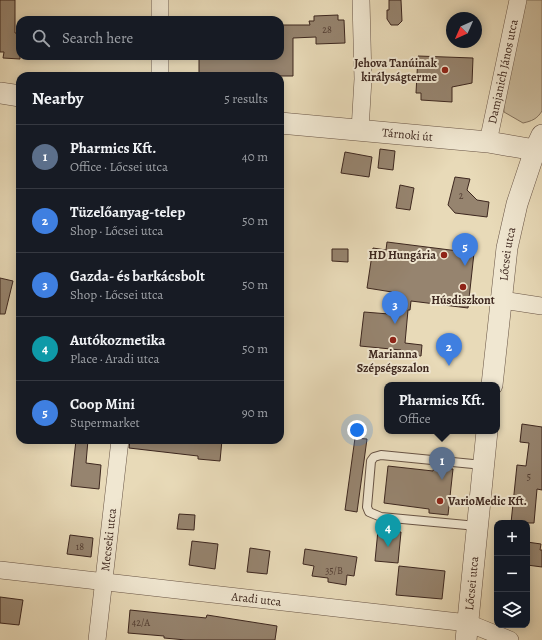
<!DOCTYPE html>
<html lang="en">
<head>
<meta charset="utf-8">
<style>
  :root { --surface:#171b24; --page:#242831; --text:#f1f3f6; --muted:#9ea1a6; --line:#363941; --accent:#c59692 }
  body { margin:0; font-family:Alegreya,serif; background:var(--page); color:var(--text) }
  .controls { position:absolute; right:12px; bottom:12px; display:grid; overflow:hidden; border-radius:8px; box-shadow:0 2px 10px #0003 }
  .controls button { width:36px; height:36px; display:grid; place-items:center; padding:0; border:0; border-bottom:1px solid var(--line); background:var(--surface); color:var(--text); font:20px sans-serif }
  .compass { position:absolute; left:446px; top:12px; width:36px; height:36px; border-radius:50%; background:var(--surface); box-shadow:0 2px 10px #0003; rotate:225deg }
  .you { position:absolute; left:357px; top:430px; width:14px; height:14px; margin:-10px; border:3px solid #fff; border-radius:50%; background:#1a73e8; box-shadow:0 0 0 6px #1a73e833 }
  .badge { display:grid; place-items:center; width:26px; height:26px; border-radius:50%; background:var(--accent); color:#fff; font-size:13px; font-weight:700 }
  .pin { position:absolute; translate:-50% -33px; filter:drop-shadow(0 1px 2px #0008) }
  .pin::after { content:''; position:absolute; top:21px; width:14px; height:12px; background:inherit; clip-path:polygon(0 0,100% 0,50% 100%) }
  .popup { position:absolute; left:384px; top:382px; width:116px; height:52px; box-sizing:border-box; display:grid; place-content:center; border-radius:8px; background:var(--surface); filter:drop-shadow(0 1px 3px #0005); font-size:13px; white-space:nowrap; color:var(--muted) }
  .popup b { font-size:15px; color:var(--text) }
  .popup::after { content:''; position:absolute; left:50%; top:100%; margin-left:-8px; border:8px solid transparent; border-top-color:var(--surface) }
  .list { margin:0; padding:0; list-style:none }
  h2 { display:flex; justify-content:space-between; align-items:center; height:52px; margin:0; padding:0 16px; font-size:17px }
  h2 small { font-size:13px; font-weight:400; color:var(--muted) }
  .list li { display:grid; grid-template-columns:26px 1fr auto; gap:12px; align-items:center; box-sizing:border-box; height:64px; padding:0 16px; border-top:1px solid var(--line) }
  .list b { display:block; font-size:15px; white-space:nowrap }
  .list p { margin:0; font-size:13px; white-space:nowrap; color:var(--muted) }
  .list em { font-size:13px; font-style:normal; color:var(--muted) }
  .icon { flex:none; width:22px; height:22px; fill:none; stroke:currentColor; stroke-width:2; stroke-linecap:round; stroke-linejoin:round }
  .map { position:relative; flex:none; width:542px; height:640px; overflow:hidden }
  .search { position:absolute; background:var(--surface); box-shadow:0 2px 10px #0003; left:16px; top:16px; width:268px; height:44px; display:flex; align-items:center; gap:10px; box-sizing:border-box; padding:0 14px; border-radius:12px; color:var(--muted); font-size:15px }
  .panel { position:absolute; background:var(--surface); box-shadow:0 2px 10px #0003; left:16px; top:72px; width:268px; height:372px; border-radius:12px }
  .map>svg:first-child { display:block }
  .green { fill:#cbbc9e; stroke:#84725e }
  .building { fill:#96846f; stroke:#3d271f }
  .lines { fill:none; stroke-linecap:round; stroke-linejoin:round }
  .service-casing { stroke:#685445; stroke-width:10 }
  .minor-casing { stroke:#685445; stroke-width:18 }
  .tertiary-casing { stroke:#685445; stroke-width:22 }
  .service { stroke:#f0e7d1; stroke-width:8 }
  .minor { stroke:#f0e7d1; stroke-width:17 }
  .tertiary { stroke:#f0e7d1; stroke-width:21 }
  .poi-dot { fill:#8f2418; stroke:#f0e7d1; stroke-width:1.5 }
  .labels { text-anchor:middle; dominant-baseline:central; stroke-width:4; stroke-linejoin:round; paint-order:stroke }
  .number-label { font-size:10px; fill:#533e33 }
  .poi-label { font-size:12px; font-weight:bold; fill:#3d271f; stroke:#f0e7d1; text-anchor:end }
  .street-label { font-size:12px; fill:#3d271f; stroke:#f0e7d1 }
</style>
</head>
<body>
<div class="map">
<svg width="542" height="640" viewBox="0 0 542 640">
  <rect width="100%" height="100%" fill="#e8dab8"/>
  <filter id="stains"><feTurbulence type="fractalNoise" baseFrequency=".005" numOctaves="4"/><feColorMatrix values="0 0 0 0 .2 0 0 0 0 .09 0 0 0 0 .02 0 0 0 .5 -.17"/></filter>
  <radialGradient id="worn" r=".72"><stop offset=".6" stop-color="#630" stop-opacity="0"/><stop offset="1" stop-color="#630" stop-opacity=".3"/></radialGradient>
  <!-- green -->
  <path class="green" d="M 520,0 L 542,0 L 542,111 C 537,119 532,121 523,123 L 504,112 L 503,90 Z"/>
  <!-- building -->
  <path class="building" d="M 0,0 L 15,0 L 15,33 L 20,33 L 20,59 L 3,58 L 4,52 L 0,52 Z
    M 389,0 L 401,0 L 402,21 L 398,25 L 391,25 L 387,19 L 387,10 L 389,10 Z
    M 338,15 L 338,20 L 344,20 L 345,43 L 316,44 L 316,37 L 293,38 L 293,76 L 199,76 L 199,56 L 280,56 L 280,25 L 310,25 L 309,21 L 314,21 L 314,16 Z
    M 418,56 L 473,58 L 472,83 L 452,87 L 452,102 L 421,100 L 421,93 L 416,93 Z
    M 380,149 L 395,151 L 393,170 L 378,168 Z
    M 345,152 L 372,157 L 369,177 L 341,173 Z
    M 455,177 L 470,179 L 467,190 L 477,200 L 489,202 L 487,217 L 455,213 L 448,205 Z
    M 400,185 L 414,188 L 410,210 L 396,208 Z
    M 387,242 L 474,253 L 468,308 L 411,301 L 410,310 L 408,310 L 405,343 L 422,345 L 421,356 L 401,355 L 401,350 L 360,346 L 364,312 L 389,314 L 392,292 L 367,288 L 373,248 L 386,250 Z
    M 332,249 L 348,249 L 348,262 L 332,261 Z
    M 0,278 L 13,281 L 5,314 L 0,314 Z
    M 522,424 L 542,427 L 542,490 L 537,489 L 534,523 L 511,523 L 517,465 L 526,466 L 529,443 L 520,442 Z
    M 355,438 L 367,439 L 357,512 L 345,510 Z
    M 76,440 L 88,440 L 86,463 L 101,465 L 99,489 L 71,486 Z
    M 130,440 L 222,440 L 220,461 L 198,459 L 198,456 L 129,448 Z
    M 388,466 L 433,471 L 434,467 L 453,469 L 448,515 L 429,513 L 429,509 L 384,503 Z
    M 179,514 L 195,515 L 194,530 L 177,529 Z
    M 378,530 L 401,532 L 398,563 L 375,561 Z
    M 70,535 L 93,538 L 91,557 L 67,554 Z
    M 192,541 L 218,544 L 215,569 L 189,565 Z
    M 527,542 L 541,544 L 540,550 L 542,550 L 542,567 L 527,565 Z
    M 250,548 L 270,551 L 267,574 L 247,572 Z
    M 305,549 L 357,557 L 354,576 L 347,575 L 346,585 L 328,582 L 328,578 L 312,576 L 314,566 L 303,564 Z
    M 399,566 L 445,571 L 442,599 L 396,595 Z
    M 0,597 L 23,600 L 19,625 L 0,623 Z
    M 130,610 L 206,618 L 207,615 L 277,626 L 275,640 L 186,640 L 164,638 L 164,636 L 128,633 Z"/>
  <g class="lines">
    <defs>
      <path id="service" d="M 477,526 L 381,517 L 369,512 L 367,507 L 371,461 L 374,457 L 381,455 L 483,465"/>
      <g id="minor">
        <path d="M 160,20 L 160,0"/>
        <path d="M 160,76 L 160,56"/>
        <path d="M 360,130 L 363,79 L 361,0"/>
        <path id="s1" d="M 488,142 L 518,0"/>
        <path d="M 502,300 L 542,306"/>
        <path id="s2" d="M 0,570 L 468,623 L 510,640"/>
        <path id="s3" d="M 97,640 L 120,440"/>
      </g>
      <g id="tertiary">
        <path d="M 0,93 L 20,96"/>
        <path id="s4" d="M 280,123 L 488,142 L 535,150"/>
        <path id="s5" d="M 492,385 L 507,248 L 517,204 L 535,150 L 542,135"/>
        <path id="s6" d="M 466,640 L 487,431"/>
      </g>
    </defs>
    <!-- service casing -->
    <use href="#service" class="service-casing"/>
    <!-- minor casing -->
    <use href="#minor" class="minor-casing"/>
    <!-- tertiary casing -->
    <use href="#tertiary" class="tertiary-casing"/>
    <!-- service -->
    <use href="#service" class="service"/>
    <!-- minor -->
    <use href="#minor" class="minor"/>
    <!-- tertiary -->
    <use href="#tertiary" class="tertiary"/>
  </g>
  <!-- markers -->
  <g class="poi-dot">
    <circle cx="445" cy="70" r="4"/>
    <circle cx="444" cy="255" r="4"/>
    <circle cx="463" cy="287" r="4"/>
    <circle cx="393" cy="340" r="4"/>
    <circle cx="440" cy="501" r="4"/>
  </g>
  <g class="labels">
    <!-- number labels -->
    <g class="number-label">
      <text x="327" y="29">28</text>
      <text x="461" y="195">2</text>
      <text x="529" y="476">5</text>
      <text x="80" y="546">18</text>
      <text x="334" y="570">35/B</text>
      <text x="141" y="622">42/A</text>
    </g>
    <!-- poi labels -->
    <g class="poi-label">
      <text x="437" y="63">Jehova Tanúinak<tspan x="437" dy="14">királyságterme</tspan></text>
      <text x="436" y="255">HD Hungária</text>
      <text x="463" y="300" text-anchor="middle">Húsdiszkont</text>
      <text x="393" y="354" text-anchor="middle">Marianna<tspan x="393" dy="14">Szépségszalon</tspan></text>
      <text x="448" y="501" text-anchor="start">VarioMedic Kft.</text>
    </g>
    <!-- street labels -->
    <g class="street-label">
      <text stroke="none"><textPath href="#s1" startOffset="72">Damjanich János utca</textPath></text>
      <text stroke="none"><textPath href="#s4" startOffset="128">Tárnoki út</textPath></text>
      <text stroke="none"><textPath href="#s5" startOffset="132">Lőcsei utca</textPath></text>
      <text stroke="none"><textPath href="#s3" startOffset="101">Mecseki utca</textPath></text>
      <text stroke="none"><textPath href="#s6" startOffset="57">Lőcsei utca</textPath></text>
      <text stroke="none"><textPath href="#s2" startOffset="258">Aradi utca</textPath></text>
    </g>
  </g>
  <rect width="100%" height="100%" filter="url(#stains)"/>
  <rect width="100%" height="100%" fill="url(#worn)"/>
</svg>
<div class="controls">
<button>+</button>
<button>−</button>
<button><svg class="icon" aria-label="layers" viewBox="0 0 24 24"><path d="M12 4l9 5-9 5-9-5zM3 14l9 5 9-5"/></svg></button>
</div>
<svg class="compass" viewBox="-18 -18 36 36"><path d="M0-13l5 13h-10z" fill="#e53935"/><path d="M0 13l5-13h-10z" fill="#9ea1a6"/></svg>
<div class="you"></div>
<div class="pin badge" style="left:442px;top:480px;background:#5c6f8a">1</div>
<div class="popup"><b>Pharmics Kft.</b>Office</div>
<div class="pin badge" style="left:449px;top:366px;background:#3f7fe0">2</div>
<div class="pin badge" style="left:395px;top:324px;background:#3f7fe0">3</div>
<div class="pin badge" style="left:388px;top:547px;background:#0f9aa8">4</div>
<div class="pin badge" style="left:465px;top:266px;background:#3f7fe0">5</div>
<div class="search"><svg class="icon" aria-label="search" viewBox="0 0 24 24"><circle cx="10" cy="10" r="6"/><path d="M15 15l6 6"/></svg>Search here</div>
<section class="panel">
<h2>Nearby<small>5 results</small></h2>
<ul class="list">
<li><span class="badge" style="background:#5c6f8a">1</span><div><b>Pharmics Kft.</b><p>Office · Lőcsei utca</p></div><em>40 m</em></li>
<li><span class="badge" style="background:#3f7fe0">2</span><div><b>Tüzelőanyag-telep</b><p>Shop · Lőcsei utca</p></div><em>50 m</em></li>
<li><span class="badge" style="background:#3f7fe0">3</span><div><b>Gazda- és barkácsbolt</b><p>Shop · Lőcsei utca</p></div><em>50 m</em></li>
<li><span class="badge" style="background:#0f9aa8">4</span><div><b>Autókozmetika</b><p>Place · Aradi utca</p></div><em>50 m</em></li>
<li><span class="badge" style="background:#3f7fe0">5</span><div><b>Coop Mini</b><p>Supermarket</p></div><em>90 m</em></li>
</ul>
</section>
</div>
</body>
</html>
